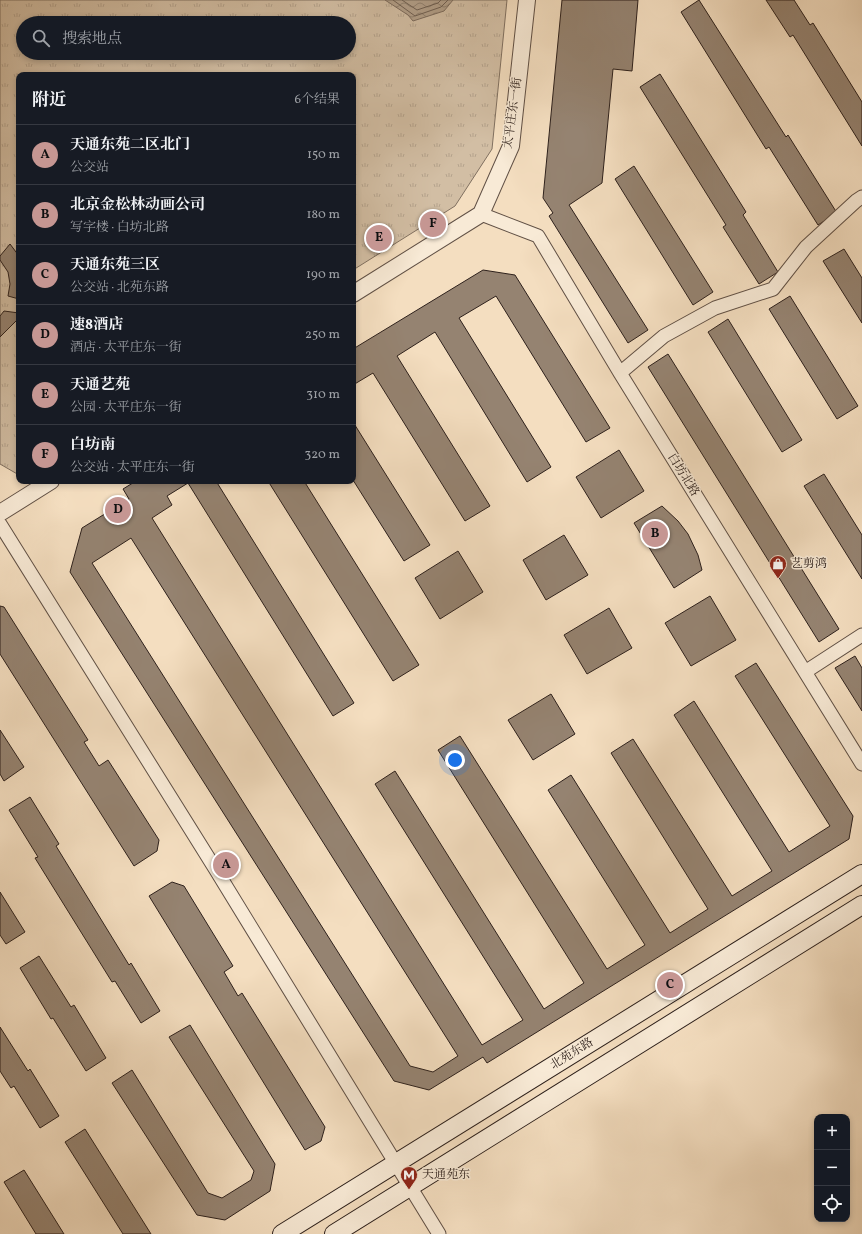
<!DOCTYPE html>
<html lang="zh">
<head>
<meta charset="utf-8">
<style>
  :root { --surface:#171b24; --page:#242831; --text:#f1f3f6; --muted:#9ea1a6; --line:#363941; --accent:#c59692 }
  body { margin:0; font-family:Vollkorn,"Noto Serif SC",serif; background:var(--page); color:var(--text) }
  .controls { position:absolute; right:12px; bottom:12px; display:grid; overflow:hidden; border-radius:8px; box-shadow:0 2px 6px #0003 }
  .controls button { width:36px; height:36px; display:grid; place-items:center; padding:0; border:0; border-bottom:1px solid var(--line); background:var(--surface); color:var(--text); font:20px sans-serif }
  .you { position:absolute; left:455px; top:760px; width:14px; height:14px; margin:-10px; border:3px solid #fff; border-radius:50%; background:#1a73e8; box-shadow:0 0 0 6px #1a73e833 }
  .badge { display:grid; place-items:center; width:26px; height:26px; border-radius:50%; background:var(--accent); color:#111; font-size:13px; font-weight:700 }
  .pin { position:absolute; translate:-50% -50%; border:2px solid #fff; box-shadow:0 1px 4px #0006 }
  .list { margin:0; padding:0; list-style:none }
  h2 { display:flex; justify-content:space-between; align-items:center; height:52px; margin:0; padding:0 16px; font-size:17px }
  h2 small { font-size:13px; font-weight:400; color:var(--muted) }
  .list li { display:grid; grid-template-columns:26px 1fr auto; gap:12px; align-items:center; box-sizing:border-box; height:60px; padding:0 16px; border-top:1px solid var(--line) }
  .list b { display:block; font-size:15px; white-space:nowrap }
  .list p { margin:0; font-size:13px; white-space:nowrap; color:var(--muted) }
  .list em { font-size:13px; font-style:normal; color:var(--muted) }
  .icon { flex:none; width:22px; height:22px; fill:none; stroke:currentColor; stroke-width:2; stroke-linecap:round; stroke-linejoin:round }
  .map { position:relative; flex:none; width:862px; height:1234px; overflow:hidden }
  .search { position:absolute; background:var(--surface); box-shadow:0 2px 6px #0003; left:16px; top:16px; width:340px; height:44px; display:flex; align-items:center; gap:10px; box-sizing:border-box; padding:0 14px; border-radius:22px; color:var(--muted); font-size:15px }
  .panel { position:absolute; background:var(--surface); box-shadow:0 2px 6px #0003; left:16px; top:72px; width:340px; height:412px; border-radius:8px }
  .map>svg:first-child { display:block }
  .park { fill:url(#park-tufts); stroke:#807060; fill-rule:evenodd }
  .water { fill:url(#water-waves); stroke:#7d6c5d }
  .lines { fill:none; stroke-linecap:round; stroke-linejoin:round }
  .shore { stroke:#706052; stroke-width:1 }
  .building { fill:#958371; stroke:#2e211c; fill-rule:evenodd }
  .minor-casing { stroke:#605045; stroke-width:15 }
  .tertiary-casing { stroke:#605045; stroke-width:18 }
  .secondary-casing { stroke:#2e211c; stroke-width:20 }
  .minor { stroke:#f8ead6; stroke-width:13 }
  .tertiary { stroke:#f8ead6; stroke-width:16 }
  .secondary { stroke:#f8ead6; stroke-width:18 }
  .labels { text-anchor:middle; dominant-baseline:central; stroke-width:3; stroke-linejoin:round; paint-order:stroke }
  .street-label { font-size:12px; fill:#2e211c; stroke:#f8ead6 }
  .poi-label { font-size:12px; fill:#2e211c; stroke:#f8ead6; text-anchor:start }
</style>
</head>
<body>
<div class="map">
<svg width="862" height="1234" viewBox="0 0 862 1234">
  <defs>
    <pattern id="park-tufts" width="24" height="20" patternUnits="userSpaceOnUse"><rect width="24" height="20" fill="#d2bea4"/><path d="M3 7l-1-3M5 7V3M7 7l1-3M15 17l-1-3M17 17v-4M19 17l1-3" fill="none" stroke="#b5a38d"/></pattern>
    <pattern id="water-waves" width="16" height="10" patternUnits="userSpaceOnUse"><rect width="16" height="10" fill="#b19e88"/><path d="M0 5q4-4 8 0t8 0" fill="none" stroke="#90806e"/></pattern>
  </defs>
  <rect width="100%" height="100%" fill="#f4dec0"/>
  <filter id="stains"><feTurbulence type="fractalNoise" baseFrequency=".005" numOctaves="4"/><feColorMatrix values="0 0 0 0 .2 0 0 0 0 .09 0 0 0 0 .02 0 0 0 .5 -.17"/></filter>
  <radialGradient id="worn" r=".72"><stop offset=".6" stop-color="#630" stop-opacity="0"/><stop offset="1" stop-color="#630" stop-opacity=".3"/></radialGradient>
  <!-- park -->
  <path class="park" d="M 0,0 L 507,0 L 492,149 L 455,206 L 353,270 L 353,75 L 19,75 L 19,475 L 0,464 ZM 23,23 L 349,23 L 349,53 L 23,53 Z"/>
  <!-- water -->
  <path class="water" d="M 385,0 L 453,0 L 444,11 L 413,21 L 408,15 Z"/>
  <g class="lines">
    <!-- shore -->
    <path class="shore" d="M 393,0 L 415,16 L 441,7 L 448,0
      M 402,0 L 417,10 L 438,3 L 441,0"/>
  </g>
  <!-- building -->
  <path class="building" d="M 562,0 L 638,0 L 632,71 L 613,69 L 602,183 L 569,205 L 648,330 L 628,343 L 549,216 L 553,213 L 543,198 Z
    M 699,0 L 786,137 L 788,135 L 837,213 L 818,225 L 769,147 L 766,149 L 681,12 Z
    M 766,0 L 794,0 L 810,25 L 813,23 L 862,102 L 862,146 L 793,35 L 790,37 Z
    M 660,74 L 746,212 L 743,215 L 778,272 L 759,284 L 723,227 L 726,225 L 640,87 Z
    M 634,166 L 713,292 L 693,305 L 615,179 Z
    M 10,244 L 19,256 L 19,299 L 8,296 L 10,284 L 8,272 L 0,260 L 0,256 Z
    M 844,249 L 862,278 L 862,323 L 823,261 Z
    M 483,270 L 515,275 L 610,428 L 586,442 L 496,296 L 459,318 L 551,467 L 527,482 L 435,332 L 397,356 L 490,506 L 465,521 L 373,373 L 353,385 L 353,349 Z
    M 790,296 L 858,406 L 837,419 L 769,309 Z
    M 4,311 L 19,313 L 19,318 L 0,337 L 0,316 Z
    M 728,319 L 802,440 L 782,452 L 708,332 Z
    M 668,354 L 839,629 L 819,642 L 648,367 Z
    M 353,422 L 430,545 L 404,561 L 353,480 Z
    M 619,450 L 644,491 L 601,518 L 576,477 Z
    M 824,474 L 862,535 L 862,579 L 804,486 Z
    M 136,481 L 216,481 L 354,703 L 333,716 L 188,483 L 167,496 L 172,505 L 152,518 L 482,1045 L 523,1020 L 375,784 L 395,771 L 544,1009 L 584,983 L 438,750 L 460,736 L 607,969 L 645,945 L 548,790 L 571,775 L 670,933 L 708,909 L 611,753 L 633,739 L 732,896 L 772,871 L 674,715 L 694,701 L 789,852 L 830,826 L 735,676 L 756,663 L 853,816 L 849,839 L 487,1063 L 483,1057 L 429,1090 L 394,1081 L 70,572 L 82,528 L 129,499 L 123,489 ZM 131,538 L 458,1056 L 433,1072 L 410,1066 L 92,563 Z
    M 268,481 L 304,481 L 419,665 L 393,681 Z
    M 662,506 L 678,521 L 688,534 L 698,555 L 702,570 L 674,588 L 634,523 Z
    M 564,535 L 588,575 L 546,600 L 523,560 Z
    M 458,551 L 483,592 L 440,619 L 415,578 Z
    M 710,596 L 736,640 L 691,666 L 665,623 Z
    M 0,606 L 4,607 L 88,740 L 84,742 L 99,766 L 108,760 L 159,840 L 157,851 L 134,866 L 0,654 Z
    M 609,608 L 632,648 L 587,674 L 564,635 Z
    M 855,656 L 862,668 L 862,711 L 835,668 Z
    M 551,694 L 575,734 L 533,760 L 508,720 Z
    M 0,730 L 24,767 L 4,781 L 0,774 Z
    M 30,797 L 59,844 L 56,846 L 129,965 L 131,963 L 160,1011 L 141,1023 L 115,981 L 112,982 L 35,858 L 38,857 L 9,810 Z
    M 172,882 L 184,886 L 233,966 L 224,972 L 238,996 L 242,993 L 325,1127 L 321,1141 L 305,1150 L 149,896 Z
    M 0,892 L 25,932 L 6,944 L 0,935 Z
    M 39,956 L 71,1007 L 74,1005 L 106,1058 L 86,1071 L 53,1018 L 51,1019 L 20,968 Z
    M 190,1025 L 275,1164 L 270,1191 L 225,1220 L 197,1215 L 112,1083 L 132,1070 L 208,1193 L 222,1198 L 251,1180 L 254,1171 L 169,1037 Z
    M 0,1027 L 28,1071 L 30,1069 L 59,1116 L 40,1128 L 14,1086 L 11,1088 L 0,1071 Z
    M 85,1129 L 151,1234 L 123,1234 L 65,1142 Z
    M 24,1170 L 64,1234 L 36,1234 L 4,1182 Z"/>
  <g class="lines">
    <defs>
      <path id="minor" d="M 481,214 L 538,236 L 620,373 L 862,764
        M 620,373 L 664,336 L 715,308 L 773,289 L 806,247 L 856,201 L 862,197
        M 0,524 L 216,870 L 439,1234
        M 805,672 L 862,635"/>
      <path id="tertiary" d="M 353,294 L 481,214 L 511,146 L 527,0
        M 0,513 L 51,481"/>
      <path id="secondary" d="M 282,1234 L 862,874
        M 334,1234 L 862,905"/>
    </defs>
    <!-- minor casing -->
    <use href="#minor" class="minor-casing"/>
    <!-- tertiary casing -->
    <use href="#tertiary" class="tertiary-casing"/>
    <!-- secondary casing -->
    <use href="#secondary" class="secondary-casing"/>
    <!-- minor -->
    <use href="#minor" class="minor"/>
    <!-- tertiary -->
    <use href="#tertiary" class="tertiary"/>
    <!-- secondary -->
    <use href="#secondary" class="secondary"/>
  </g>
  <!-- icons -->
  <defs>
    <symbol id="shop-pin" viewBox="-11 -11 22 30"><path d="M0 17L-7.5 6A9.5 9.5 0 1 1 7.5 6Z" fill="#8f2418" stroke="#f8ead6"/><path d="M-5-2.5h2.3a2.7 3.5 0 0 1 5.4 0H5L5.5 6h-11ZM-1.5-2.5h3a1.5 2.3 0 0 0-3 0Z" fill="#fff"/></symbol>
    <symbol id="metro-pin" viewBox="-11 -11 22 30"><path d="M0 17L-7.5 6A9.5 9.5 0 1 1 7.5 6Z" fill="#8f2418" stroke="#f8ead6"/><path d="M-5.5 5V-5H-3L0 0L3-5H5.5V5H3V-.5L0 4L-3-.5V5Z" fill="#fff"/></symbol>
  </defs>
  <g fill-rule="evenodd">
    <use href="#shop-pin" x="768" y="554" width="20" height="27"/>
    <use href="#metro-pin" x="399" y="1165" width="20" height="27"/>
  </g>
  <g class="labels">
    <!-- street labels -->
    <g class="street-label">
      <text transform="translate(513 113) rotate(-82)">太平庄东一街</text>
      <text transform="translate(683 475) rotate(58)">白坊北路</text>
      <text transform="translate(572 1054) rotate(-32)">北苑东路</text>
    </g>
    <!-- poi labels -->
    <g class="poi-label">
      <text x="791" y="564">艺剪鸿</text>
      <text x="422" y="1175">天通苑东</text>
    </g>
  </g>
  <rect width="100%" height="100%" filter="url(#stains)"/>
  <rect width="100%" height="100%" fill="url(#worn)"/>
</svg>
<div class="controls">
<button>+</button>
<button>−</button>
<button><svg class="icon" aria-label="locate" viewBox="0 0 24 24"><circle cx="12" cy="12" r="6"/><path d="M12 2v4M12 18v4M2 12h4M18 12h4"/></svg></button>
</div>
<div class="you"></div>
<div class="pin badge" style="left:226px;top:865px">A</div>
<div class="pin badge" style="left:655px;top:534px">B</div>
<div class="pin badge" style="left:670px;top:985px">C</div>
<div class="pin badge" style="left:118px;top:510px">D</div>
<div class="pin badge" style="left:379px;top:238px">E</div>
<div class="pin badge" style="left:433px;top:224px">F</div>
<div class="search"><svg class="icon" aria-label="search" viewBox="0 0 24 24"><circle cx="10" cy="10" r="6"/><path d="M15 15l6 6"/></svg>搜索地点</div>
<section class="panel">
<h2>附近<small>6个结果</small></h2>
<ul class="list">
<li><span class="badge">A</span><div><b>天通东苑二区北门</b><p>公交站</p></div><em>150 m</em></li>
<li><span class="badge">B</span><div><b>北京金松林动画公司</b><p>写字楼 · 白坊北路</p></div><em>180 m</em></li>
<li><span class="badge">C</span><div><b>天通东苑三区</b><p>公交站 · 北苑东路</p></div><em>190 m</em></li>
<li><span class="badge">D</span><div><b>速8酒店</b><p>酒店 · 太平庄东一街</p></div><em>250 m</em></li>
<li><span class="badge">E</span><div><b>天通艺苑</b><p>公园 · 太平庄东一街</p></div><em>310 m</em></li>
<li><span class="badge">F</span><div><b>白坊南</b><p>公交站 · 太平庄东一街</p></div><em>320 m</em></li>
</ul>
</section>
</div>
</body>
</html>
